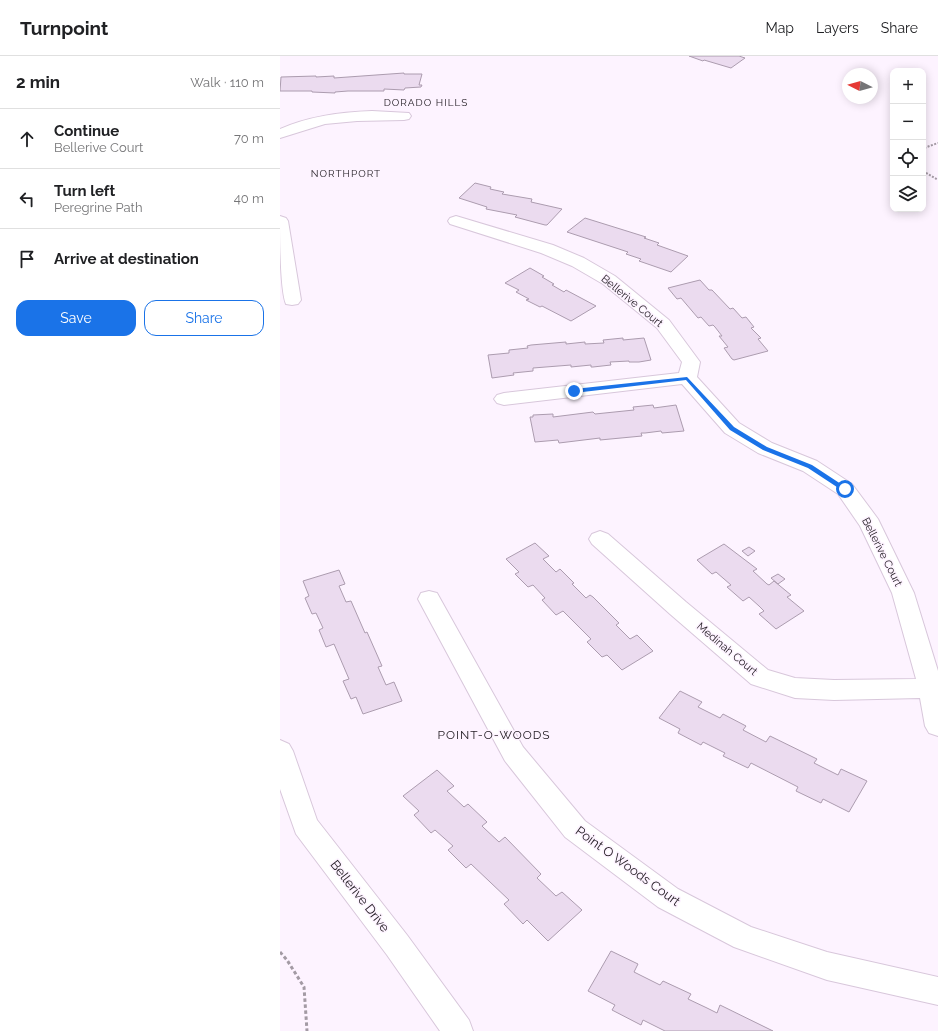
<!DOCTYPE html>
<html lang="en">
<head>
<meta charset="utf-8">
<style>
  :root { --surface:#fff; --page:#f6f6f6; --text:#202124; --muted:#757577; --line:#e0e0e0; --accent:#1a73e8 }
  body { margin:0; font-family:Raleway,sans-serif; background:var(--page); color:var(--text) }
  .controls { position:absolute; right:12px; top:12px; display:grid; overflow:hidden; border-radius:8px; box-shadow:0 2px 10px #0003 }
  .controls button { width:36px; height:36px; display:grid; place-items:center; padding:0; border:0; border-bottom:1px solid var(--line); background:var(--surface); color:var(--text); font:20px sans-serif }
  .compass { position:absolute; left:562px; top:12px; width:36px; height:36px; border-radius:50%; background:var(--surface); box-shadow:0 2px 10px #0003; rotate:276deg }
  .stop { position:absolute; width:12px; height:12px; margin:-9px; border:3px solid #1a73e8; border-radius:50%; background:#fff }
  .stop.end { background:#1a73e8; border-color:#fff; box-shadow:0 1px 4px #0008 }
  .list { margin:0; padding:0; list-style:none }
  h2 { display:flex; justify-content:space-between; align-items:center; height:52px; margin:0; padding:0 16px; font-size:17px }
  h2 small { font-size:13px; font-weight:400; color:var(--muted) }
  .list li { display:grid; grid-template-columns:26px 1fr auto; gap:12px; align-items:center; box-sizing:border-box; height:60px; padding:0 16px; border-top:1px solid var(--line) }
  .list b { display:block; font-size:15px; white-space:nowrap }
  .list p { margin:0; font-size:13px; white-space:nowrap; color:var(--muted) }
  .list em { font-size:13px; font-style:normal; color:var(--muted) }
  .actions { display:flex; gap:8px; padding:12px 16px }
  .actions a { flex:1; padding:9px 0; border:1px solid var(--accent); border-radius:12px; text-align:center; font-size:14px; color:var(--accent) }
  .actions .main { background:var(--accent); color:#fff }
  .icon { flex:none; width:22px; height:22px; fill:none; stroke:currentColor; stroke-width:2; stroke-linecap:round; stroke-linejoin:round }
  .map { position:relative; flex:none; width:658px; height:975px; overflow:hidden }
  header { display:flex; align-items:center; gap:24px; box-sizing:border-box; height:56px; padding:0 20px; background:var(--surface); border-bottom:1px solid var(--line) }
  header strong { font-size:19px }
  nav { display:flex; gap:22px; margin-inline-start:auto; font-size:14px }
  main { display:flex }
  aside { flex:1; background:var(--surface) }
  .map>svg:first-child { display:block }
  .building { fill:#ebdbef; stroke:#ac9caf }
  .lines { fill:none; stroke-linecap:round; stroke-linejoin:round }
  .street-casing { stroke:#d8c7db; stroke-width:2 }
  .path-far1 { stroke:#a39aa4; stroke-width:2; stroke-dasharray:2 1.5; stroke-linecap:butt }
  .path { stroke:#a39aa4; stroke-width:3; stroke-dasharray:3.5 2.5; stroke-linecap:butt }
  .street { fill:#fff; fill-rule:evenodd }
  .route { fill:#1a73e8 }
  .labels { text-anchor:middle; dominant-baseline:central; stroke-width:3; stroke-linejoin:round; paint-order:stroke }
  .far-neighbourhood-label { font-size:10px; letter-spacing:1px; fill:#272128; stroke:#fdf3ff }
  .street-label { font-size:11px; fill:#272128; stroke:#fdf3ff }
  .neighbourhood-label { font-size:12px; letter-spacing:1px; fill:#272128; stroke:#fdf3ff }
  .near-street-label { font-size:13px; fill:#272128; stroke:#fdf3ff }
</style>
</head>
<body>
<header>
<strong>Turnpoint</strong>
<nav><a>Map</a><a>Layers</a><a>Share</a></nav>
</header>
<main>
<aside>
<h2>2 min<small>Walk · 110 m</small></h2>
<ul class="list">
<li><svg class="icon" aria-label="ahead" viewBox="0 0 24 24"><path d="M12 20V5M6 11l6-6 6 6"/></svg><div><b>Continue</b><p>Bellerive Court</p></div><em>70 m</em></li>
<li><svg class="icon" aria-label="left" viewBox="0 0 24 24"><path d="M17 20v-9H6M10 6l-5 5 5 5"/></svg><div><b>Turn left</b><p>Peregrine Path</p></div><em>40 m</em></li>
<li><svg class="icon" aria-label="arrive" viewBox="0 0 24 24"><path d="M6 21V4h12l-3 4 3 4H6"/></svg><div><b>Arrive at destination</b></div></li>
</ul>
<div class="actions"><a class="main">Save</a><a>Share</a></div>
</aside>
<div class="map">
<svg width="658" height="975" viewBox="0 0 658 975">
  <rect width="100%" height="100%" fill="#fdf3ff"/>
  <!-- building -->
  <path class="building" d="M 409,0 L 459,0 L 465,2 L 451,12 L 424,4 L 423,5 Z
    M 124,17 L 124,18 L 142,18 L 139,29 L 142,29 L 141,31 L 125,32 L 124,34 L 104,33 L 104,35 L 68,35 L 55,36 L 55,37 L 32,36 L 32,35 L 0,35 L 1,21 L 36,20 L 36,21 L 54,20 L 54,22 Z
    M 195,127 L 211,131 L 210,133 L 224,136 L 222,138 L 252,143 L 251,146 L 282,153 L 267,169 L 265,169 L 235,161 L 237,159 L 206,153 L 207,151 L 179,142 Z
    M 305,162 L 366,181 L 364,182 L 379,187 L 377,189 L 408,200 L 391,216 L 359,205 L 361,203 L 346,198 L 348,196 L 287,176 Z
    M 250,212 L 264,220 L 262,221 L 274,228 L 272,229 L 284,236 L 286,234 L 316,250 L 291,265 L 262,250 L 260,251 L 246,244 L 249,243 L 236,236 L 239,234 L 225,227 Z
    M 420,224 L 429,234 L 432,234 L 450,253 L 453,252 L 462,262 L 466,261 L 474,271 L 471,272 L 481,282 L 478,283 L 488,295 L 454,304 L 452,303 L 444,292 L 448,291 L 439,280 L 442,280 L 435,271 L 433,269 L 429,270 L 421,261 L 418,262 L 401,242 L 397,243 L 388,232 Z
    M 343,282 L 343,284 L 364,282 L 371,304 L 359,306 L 349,306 L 349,305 L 330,306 L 331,309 L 313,311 L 311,311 L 311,309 L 291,311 L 291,309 L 253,312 L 253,315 L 233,317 L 234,319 L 212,322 L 208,299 L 229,297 L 229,294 L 248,292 L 247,290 L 251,289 L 286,286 L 286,288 L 305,286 L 305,288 L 324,287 L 323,284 Z
    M 373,349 L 374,352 L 396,349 L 404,375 L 382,377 L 381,375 L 365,377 L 361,377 L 362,380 L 320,384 L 320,382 L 279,387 L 278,384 L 255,386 L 250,361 L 253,361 L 253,359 L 273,358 L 273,361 L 313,356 L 315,358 L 354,354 L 353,351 Z
    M 255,487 L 269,500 L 263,503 L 276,516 L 280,513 L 294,527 L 292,528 L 306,542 L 310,539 L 313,541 L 339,567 L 336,569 L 350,583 L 357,579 L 373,595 L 342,614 L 327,599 L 322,601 L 307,586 L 311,583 L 283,555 L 276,559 L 262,544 L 265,542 L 253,529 L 248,531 L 235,518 L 239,516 L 226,503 Z
    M 444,488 L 477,513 L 473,515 L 487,528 L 489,529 L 494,525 L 511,539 L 507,541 L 524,555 L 496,573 L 479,558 L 484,555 L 479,550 L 469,541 L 463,545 L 447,531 L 451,529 L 436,516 L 432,518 L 417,504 Z
    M 469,491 L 475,495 L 468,500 L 462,495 Z
    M 59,514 L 65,528 L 59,530 L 66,546 L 71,545 L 85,577 L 87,576 L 102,610 L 98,611 L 106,629 L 114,626 L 122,645 L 83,658 L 76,641 L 71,643 L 63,625 L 69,623 L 54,588 L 46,591 L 39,574 L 43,572 L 36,557 L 32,558 L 25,542 L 29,540 L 23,525 Z
    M 498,518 L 505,523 L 498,528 L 491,522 Z
    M 400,635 L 422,646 L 418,651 L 440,662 L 443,658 L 466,670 L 463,674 L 486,686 L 490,680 L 537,703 L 534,707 L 558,719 L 561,713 L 587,725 L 569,756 L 543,743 L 541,747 L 516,735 L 518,731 L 471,707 L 468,712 L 443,700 L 445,697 L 423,686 L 421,689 L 398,677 L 400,673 L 379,662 Z
    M 157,714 L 174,730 L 167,735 L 184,751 L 188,748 L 207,766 L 202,770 L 204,772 L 219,786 L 225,781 L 261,818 L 257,822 L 276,840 L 282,836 L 302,854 L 268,885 L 247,864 L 243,868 L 224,848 L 229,844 L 191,808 L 186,812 L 168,794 L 173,790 L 155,774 L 151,777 L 134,759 L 139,755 L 123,740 Z
    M 331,895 L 358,908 L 354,916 L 380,929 L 383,925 L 411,938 L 408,943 L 427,952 L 437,957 L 440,949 L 493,975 L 385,975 L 363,964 L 361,969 L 332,954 L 335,949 L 308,935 Z"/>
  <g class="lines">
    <defs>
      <path id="street" d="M 92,55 L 129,57 L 131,60 L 129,63 L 124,64 L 77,65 L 45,68 L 0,82 L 0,73 C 30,60 61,56 92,55 Z
        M 0,160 L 6,162 L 8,165 L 21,244 L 18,248 L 12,249 L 6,248 C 0,234 0,179 0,160 Z
        M 176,160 L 273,189 L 304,202 L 335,220 L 389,264 L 420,306 L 417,321 L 459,367 L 492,387 L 537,405 L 572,428 L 598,463 L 634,537 L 658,615 L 658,680 L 649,677 L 645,670 L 640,642 L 554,644 L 515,642 L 471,628 L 390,558 L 312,488 L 309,483 L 312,478 L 320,475 L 328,478 L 406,546 L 488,614 L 515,622 L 554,624 L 636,623 L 612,537 L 580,470 L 558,438 L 523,415 L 478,397 L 445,377 L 402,328 L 224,349 L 217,347 L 214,343 L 217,339 L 224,337 L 399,317 L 402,306 L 377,272 L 323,228 L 292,210 L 261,197 L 170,168 L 168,165 L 170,162 Z
        M 149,535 L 157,537 L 243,691 L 305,765 L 398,833 L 471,871 L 547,896 L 658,921 L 658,949 L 547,924 L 454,891 L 378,851 L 285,781 L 225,705 L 138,543 L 141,537 Z
        M 0,684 L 9,688 L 13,695 L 37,764 L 127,879 L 189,964 L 193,975 L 160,975 L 107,899 L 16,778 L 0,733 Z"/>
    </defs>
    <!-- street casing -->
    <use href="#street" class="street-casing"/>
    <!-- path-far1 -->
    <path class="path-far1" d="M 643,95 L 644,92 L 658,87
      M 643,115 L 658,124"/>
    <!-- path -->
    <path class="path" d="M 0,896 L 7,904 L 24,931 L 27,975"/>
    <!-- street -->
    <use href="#street" class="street"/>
  </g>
  <!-- route -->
  <path class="route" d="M 407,321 L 454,371 L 487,391 L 532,409 L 567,432 L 567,435 L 563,435 L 528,412 L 483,394 L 450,374 L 406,324 L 294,337 L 291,335 L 294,333 Z"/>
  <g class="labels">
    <!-- far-neighbourhood labels -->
    <g class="far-neighbourhood-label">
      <text x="146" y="46">DORADO HILLS</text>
      <text x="66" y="117">NORTHPORT</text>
    </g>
    <!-- street labels -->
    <g class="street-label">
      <text transform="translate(352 245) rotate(39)">Bellerive Court</text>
      <text transform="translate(602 496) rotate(63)">Bellerive Court</text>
      <text transform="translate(447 593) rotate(40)">Medinah Court</text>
    </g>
    <!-- neighbourhood labels -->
    <g class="neighbourhood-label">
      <text x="214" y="679">POINT-O-WOODS</text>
    </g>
    <!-- near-street labels -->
    <g class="near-street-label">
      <text transform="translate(348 810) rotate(36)">Point O Woods Court</text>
      <text transform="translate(80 840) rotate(52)">Bellerive Drive</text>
    </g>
  </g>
</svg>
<div class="controls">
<button>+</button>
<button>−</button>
<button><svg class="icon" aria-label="locate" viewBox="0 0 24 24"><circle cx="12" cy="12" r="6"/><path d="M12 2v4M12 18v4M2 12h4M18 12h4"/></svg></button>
<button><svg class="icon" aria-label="layers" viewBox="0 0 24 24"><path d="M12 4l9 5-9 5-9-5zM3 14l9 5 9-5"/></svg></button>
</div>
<svg class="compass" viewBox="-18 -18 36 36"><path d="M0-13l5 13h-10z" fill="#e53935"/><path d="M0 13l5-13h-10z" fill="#757577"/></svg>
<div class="stop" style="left:565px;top:433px"></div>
<div class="stop end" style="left:294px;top:335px"></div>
</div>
</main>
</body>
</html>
